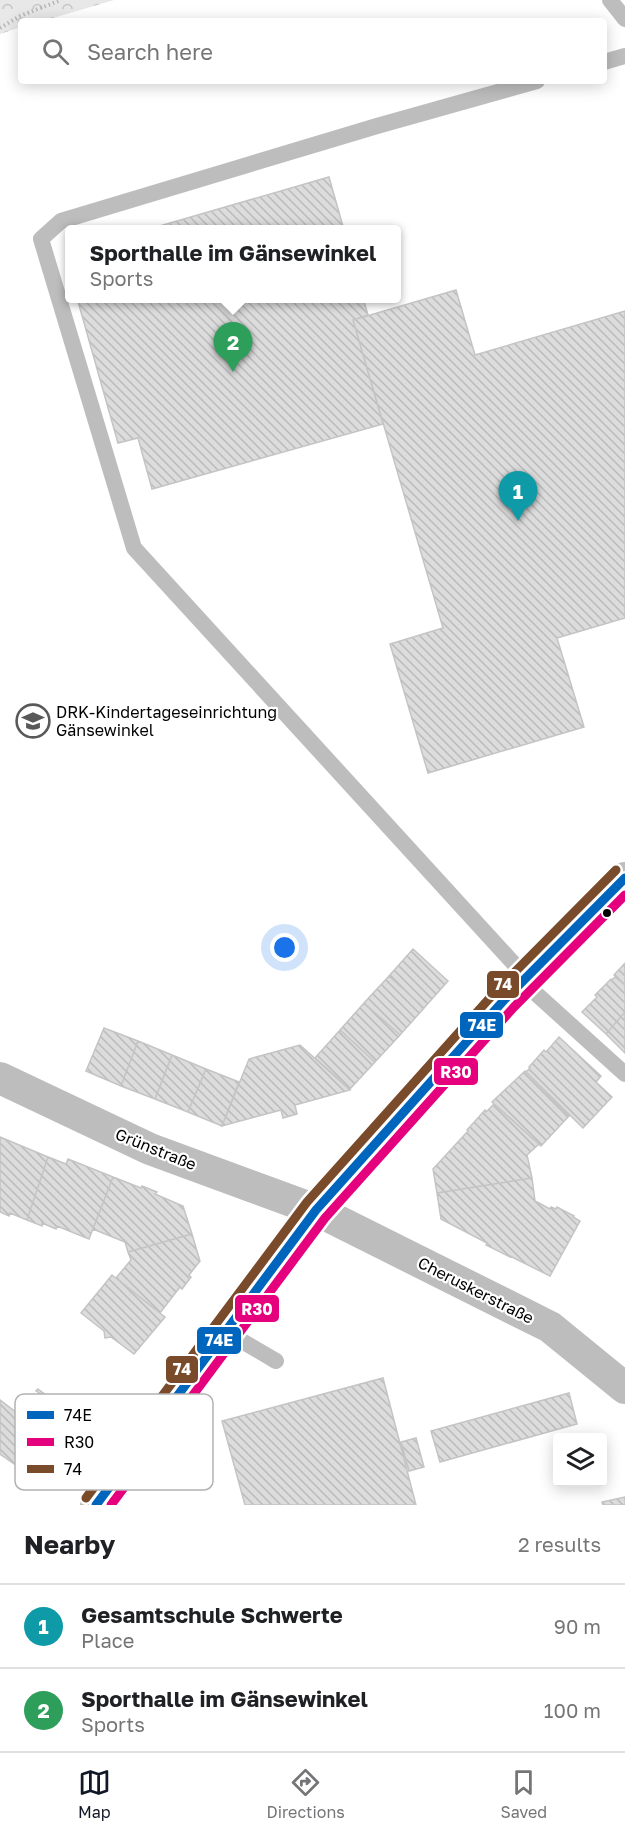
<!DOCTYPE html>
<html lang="en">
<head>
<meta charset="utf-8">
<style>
  :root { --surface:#fff; --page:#f6f6f6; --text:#202124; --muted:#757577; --line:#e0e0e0; --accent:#111827 }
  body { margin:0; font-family:"Golos Text",sans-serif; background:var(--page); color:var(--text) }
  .controls { position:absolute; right:18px; bottom:18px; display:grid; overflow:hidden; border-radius:6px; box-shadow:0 3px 15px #0003 }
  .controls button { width:54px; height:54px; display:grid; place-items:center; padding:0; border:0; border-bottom:2px solid var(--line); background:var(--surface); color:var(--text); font:30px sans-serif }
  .you { position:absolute; left:285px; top:948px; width:21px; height:21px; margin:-15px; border:4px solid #fff; border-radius:50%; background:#1a73e8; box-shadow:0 0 0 9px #1a73e833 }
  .badge { display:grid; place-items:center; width:39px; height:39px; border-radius:50%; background:var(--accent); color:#fff; font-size:20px; font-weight:700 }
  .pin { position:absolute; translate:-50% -50px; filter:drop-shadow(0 2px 3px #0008) }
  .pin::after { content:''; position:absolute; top:32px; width:21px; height:18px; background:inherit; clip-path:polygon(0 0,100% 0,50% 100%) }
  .popup { position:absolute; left:65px; top:225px; width:336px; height:78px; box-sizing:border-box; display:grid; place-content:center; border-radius:6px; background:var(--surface); filter:drop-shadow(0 2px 4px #0005); font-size:20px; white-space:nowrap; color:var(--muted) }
  .popup b { font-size:22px; color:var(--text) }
  .popup::after { content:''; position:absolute; left:50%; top:100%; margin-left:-12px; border:12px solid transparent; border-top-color:var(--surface) }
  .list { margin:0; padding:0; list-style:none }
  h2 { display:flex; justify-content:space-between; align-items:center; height:78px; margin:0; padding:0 24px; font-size:26px }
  h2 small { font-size:20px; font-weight:400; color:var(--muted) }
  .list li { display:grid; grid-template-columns:39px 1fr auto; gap:18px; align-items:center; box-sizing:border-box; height:84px; padding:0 24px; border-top:2px solid var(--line) }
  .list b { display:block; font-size:22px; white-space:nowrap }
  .list p { margin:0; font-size:20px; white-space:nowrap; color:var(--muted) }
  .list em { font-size:20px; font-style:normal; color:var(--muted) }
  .icon { flex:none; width:33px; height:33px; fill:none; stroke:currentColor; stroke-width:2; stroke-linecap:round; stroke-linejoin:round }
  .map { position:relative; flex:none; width:625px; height:1505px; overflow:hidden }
  .search { position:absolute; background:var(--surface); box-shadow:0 3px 15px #0003; left:18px; right:18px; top:18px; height:66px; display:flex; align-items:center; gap:15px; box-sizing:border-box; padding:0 21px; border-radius:6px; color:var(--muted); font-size:22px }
  .sheet { height:246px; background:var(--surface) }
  nav { display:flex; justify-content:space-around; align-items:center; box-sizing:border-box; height:84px; border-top:2px solid var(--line); background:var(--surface); font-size:16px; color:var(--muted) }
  nav a { display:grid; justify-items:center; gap:3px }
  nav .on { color:var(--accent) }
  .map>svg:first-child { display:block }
  .forest { fill:url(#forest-crowns) }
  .building { fill:url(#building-back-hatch); stroke:#c4c4c4; stroke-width:1.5 }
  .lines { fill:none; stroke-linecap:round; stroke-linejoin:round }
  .path { stroke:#b8b8b8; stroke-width:4; stroke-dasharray:1.5 3; stroke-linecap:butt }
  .lane { stroke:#bdbdbd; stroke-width:16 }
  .street { stroke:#bdbdbd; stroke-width:32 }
  .bus-1-casing { stroke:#fff; stroke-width:14 }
  .bus-2-casing { stroke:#fff; stroke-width:14 }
  .bus-3-casing { stroke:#fff; stroke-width:14 }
  .bus-1 { stroke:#0065bd; stroke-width:9 }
  .bus-2 { stroke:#e5007d; stroke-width:9 }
  .bus-3 { stroke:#7a4b2a; stroke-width:9 }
  .bus-dot { fill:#000; stroke:#fff; stroke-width:2 }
  .labels { text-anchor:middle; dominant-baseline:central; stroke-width:4.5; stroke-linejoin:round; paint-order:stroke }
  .poi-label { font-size:16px; fill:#000; stroke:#fff; text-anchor:start }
  .street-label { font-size:16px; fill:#000; stroke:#fff }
  .key { fill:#fff; stroke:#b2b2b2; stroke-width:1.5 }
  .key-label { font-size:16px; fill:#000 }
  .line-badge { stroke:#fff; stroke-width:2 }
  .badge-label { font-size:16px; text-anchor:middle; font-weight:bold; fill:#fff }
</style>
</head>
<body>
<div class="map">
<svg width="625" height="1505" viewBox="0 0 625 1505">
  <defs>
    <pattern id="forest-crowns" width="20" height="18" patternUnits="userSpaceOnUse" patternTransform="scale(1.5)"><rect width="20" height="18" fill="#e8e8e8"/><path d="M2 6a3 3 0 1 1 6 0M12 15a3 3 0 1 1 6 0" fill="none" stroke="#c5c5c5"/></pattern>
    <pattern id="building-back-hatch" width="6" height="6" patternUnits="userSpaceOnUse" patternTransform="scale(1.5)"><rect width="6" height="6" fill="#dcdcdc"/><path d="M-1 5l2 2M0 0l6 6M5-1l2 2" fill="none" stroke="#bbb"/></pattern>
  </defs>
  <rect width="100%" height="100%" fill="#fff"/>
  <!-- forest -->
  <path class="forest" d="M 0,0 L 114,0 L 43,21 L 21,21 L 21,27 L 0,34 Z"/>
  <!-- building -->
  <path class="building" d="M 329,177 L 344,230 L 146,230 Z
    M 456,290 L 475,355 L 625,311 L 625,618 L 557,638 L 584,727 L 428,773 L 390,644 L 443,628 L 353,320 Z
    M 77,298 L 363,298 L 368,315 L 353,320 L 383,424 L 152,489 L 138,438 L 118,443 Z
    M 413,949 L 448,981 L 424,1008 L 389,976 Z
    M 625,963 L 625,985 L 614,975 Z
    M 389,976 L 424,1008 L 400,1035 L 364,1003 Z
    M 615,977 L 625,985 L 625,1012 L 606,1034 L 582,1012 L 597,997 L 595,995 L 611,979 L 612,980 Z
    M 364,1003 L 400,1035 L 375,1062 L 340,1030 Z
    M 625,1012 L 625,1053 L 606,1034 Z
    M 104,1028 L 138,1041 L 121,1086 L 86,1071 Z
    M 340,1030 L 375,1062 L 350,1089 L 315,1058 Z
    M 559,1037 L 601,1076 L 596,1082 L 612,1097 L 583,1128 L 526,1072 L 530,1068 L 529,1067 L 544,1050 L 546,1052 Z
    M 138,1041 L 172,1055 L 155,1099 L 121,1086 Z
    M 300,1045 L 350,1090 L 295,1105 L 297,1114 L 283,1118 L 281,1110 L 222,1126 L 249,1059 Z
    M 172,1055 L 206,1069 L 188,1112 L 155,1099 Z
    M 206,1069 L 239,1082 L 222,1126 L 188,1112 Z
    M 525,1071 L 569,1116 L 541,1146 L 492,1102 Z
    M 494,1104 L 539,1144 L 527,1155 L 532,1178 L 437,1193 L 433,1169 L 468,1131 L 467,1130 L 485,1110 L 486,1112 Z
    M 0,1137 L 48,1157 L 27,1220 L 10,1213 L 9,1216 L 0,1212 Z
    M 48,1157 L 66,1164 L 68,1159 L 113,1177 L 89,1239 L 57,1226 L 56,1229 L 42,1223 L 42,1226 L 27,1220 Z
    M 113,1177 L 141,1188 L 142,1186 L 157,1192 L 155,1194 L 183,1206 L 192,1234 L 128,1252 L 125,1242 L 93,1229 Z
    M 532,1178 L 535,1201 L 550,1209 L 551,1207 L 556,1209 L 557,1207 L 574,1216 L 573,1217 L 580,1221 L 550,1276 L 510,1256 L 510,1257 L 486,1245 L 487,1243 L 441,1219 L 437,1193 Z
    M 192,1234 L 200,1261 L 189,1275 L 191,1277 L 182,1289 L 180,1287 L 160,1313 L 116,1278 L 131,1260 L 128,1252 Z
    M 112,1275 L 165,1317 L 134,1354 L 111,1337 L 105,1338 L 104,1331 L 81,1313 Z
    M 383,1378 L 416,1505 L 245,1505 L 222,1421 Z
    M 38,1389 L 73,1415 L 46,1452 L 48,1453 L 35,1470 L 21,1460 L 17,1466 L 0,1454 L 0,1400 L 25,1419 L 42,1395 L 36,1391 Z
    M 569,1393 L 577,1424 L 440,1462 L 431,1431 Z
    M 416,1438 L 424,1467 L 409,1471 L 401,1442 Z
    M 625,1497 L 625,1505 L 603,1505 L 602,1502 Z"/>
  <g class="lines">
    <!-- path -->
    <path class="path" d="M 0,28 L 20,16 L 61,0"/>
    <!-- lane -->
    <path class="lane" d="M 610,0 L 625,19
      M 604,62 L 625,56
      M 526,977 L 134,548 L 41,239 L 61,221 L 377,126 L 537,81
      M 522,981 L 625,1074
      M 225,1331 L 276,1361"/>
    <!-- street -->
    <path class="street" d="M 0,1078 L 150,1149 L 316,1210 L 550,1327 L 625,1388
      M 96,1505 L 316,1210 L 505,999 L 625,878"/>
    <defs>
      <path id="bus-1" d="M 96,1505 L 316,1210 L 505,999 L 625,878"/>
      <path id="bus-2" d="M 111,1505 L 325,1218 L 514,1007 L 625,895"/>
      <path id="bus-3" d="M 86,1498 L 307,1202 L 496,991 L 616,870"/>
    </defs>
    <!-- bus-1 casing -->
    <use href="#bus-1" class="bus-1-casing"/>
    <!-- bus-2 casing -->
    <use href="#bus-2" class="bus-2-casing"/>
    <!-- bus-3 casing -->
    <use href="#bus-3" class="bus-3-casing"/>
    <!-- bus-1 -->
    <use href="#bus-1" class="bus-1"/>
    <!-- bus-2 -->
    <use href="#bus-2" class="bus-2"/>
    <!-- bus-3 -->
    <use href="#bus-3" class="bus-3"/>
  </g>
  <!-- icons -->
  <defs>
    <symbol id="school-ring" viewBox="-11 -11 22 22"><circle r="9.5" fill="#fff" stroke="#595959" stroke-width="1.5"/><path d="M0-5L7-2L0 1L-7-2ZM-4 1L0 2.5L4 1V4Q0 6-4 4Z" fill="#595959"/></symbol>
  </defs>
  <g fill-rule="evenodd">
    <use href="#school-ring" x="14" y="702" width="38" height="38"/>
  </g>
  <!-- markers -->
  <circle class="bus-dot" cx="607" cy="913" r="5"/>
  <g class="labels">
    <!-- poi labels -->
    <g class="poi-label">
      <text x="56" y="712">DRK-Kindertageseinrichtung<tspan x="56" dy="18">Gänsewinkel</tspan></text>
    </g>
    <!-- street labels -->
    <g class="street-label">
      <text transform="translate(156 1149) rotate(22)">Grünstraße</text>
      <text transform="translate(476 1290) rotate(27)">Cheruskerstraße</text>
    </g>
  </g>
  <!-- legend -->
  <rect x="15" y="1394" width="198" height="96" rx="9" class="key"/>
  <rect x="27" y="1411" width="27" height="8" fill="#0065bd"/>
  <rect x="27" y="1438" width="27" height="8" fill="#e5007d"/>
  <rect x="27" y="1465" width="27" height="8" fill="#7a4b2a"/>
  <g class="key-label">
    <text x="64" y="1421">74E</text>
    <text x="64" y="1448">R30</text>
    <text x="64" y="1475">74</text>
  </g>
  <g class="line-badge">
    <rect x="486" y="970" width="34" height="29" rx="6" fill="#7a4b2a"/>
    <rect x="459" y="1011" width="45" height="28" rx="6" fill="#0065bd"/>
    <rect x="433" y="1057" width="46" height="29" rx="6" fill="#e5007d"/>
    <rect x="234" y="1294" width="46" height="29" rx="6" fill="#e5007d"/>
    <rect x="196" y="1326" width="46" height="29" rx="6" fill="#0065bd"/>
    <rect x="165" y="1355" width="34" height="29" rx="6" fill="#7a4b2a"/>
  </g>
  <g class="badge-label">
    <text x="503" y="990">74</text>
    <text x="482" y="1031">74E</text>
    <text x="456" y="1078">R30</text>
    <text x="257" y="1315">R30</text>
    <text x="219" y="1346">74E</text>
    <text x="182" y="1375">74</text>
  </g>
</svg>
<div class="controls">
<button><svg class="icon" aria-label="layers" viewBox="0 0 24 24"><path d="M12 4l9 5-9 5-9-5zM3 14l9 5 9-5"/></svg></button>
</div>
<div class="you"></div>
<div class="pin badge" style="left:518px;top:521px;background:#0f9aa8">1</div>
<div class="pin badge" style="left:233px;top:372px;background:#2e9e5b">2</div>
<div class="popup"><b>Sporthalle im Gänsewinkel</b>Sports</div>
<div class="search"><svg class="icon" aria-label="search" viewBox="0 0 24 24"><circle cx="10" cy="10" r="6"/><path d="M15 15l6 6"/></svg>Search here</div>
</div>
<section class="sheet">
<h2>Nearby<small>2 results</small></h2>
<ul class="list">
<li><span class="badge" style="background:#0f9aa8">1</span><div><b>Gesamtschule Schwerte</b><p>Place</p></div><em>90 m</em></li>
<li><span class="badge" style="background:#2e9e5b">2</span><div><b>Sporthalle im Gänsewinkel</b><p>Sports</p></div><em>100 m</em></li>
</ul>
</section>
<nav>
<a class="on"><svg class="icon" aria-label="map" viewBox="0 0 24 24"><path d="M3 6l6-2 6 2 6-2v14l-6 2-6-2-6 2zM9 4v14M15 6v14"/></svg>Map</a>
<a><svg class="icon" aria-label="directions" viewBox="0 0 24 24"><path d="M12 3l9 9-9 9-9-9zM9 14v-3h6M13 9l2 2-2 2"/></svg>Directions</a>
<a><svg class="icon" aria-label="saved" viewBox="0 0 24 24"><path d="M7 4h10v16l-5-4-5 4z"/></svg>Saved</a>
</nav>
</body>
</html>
